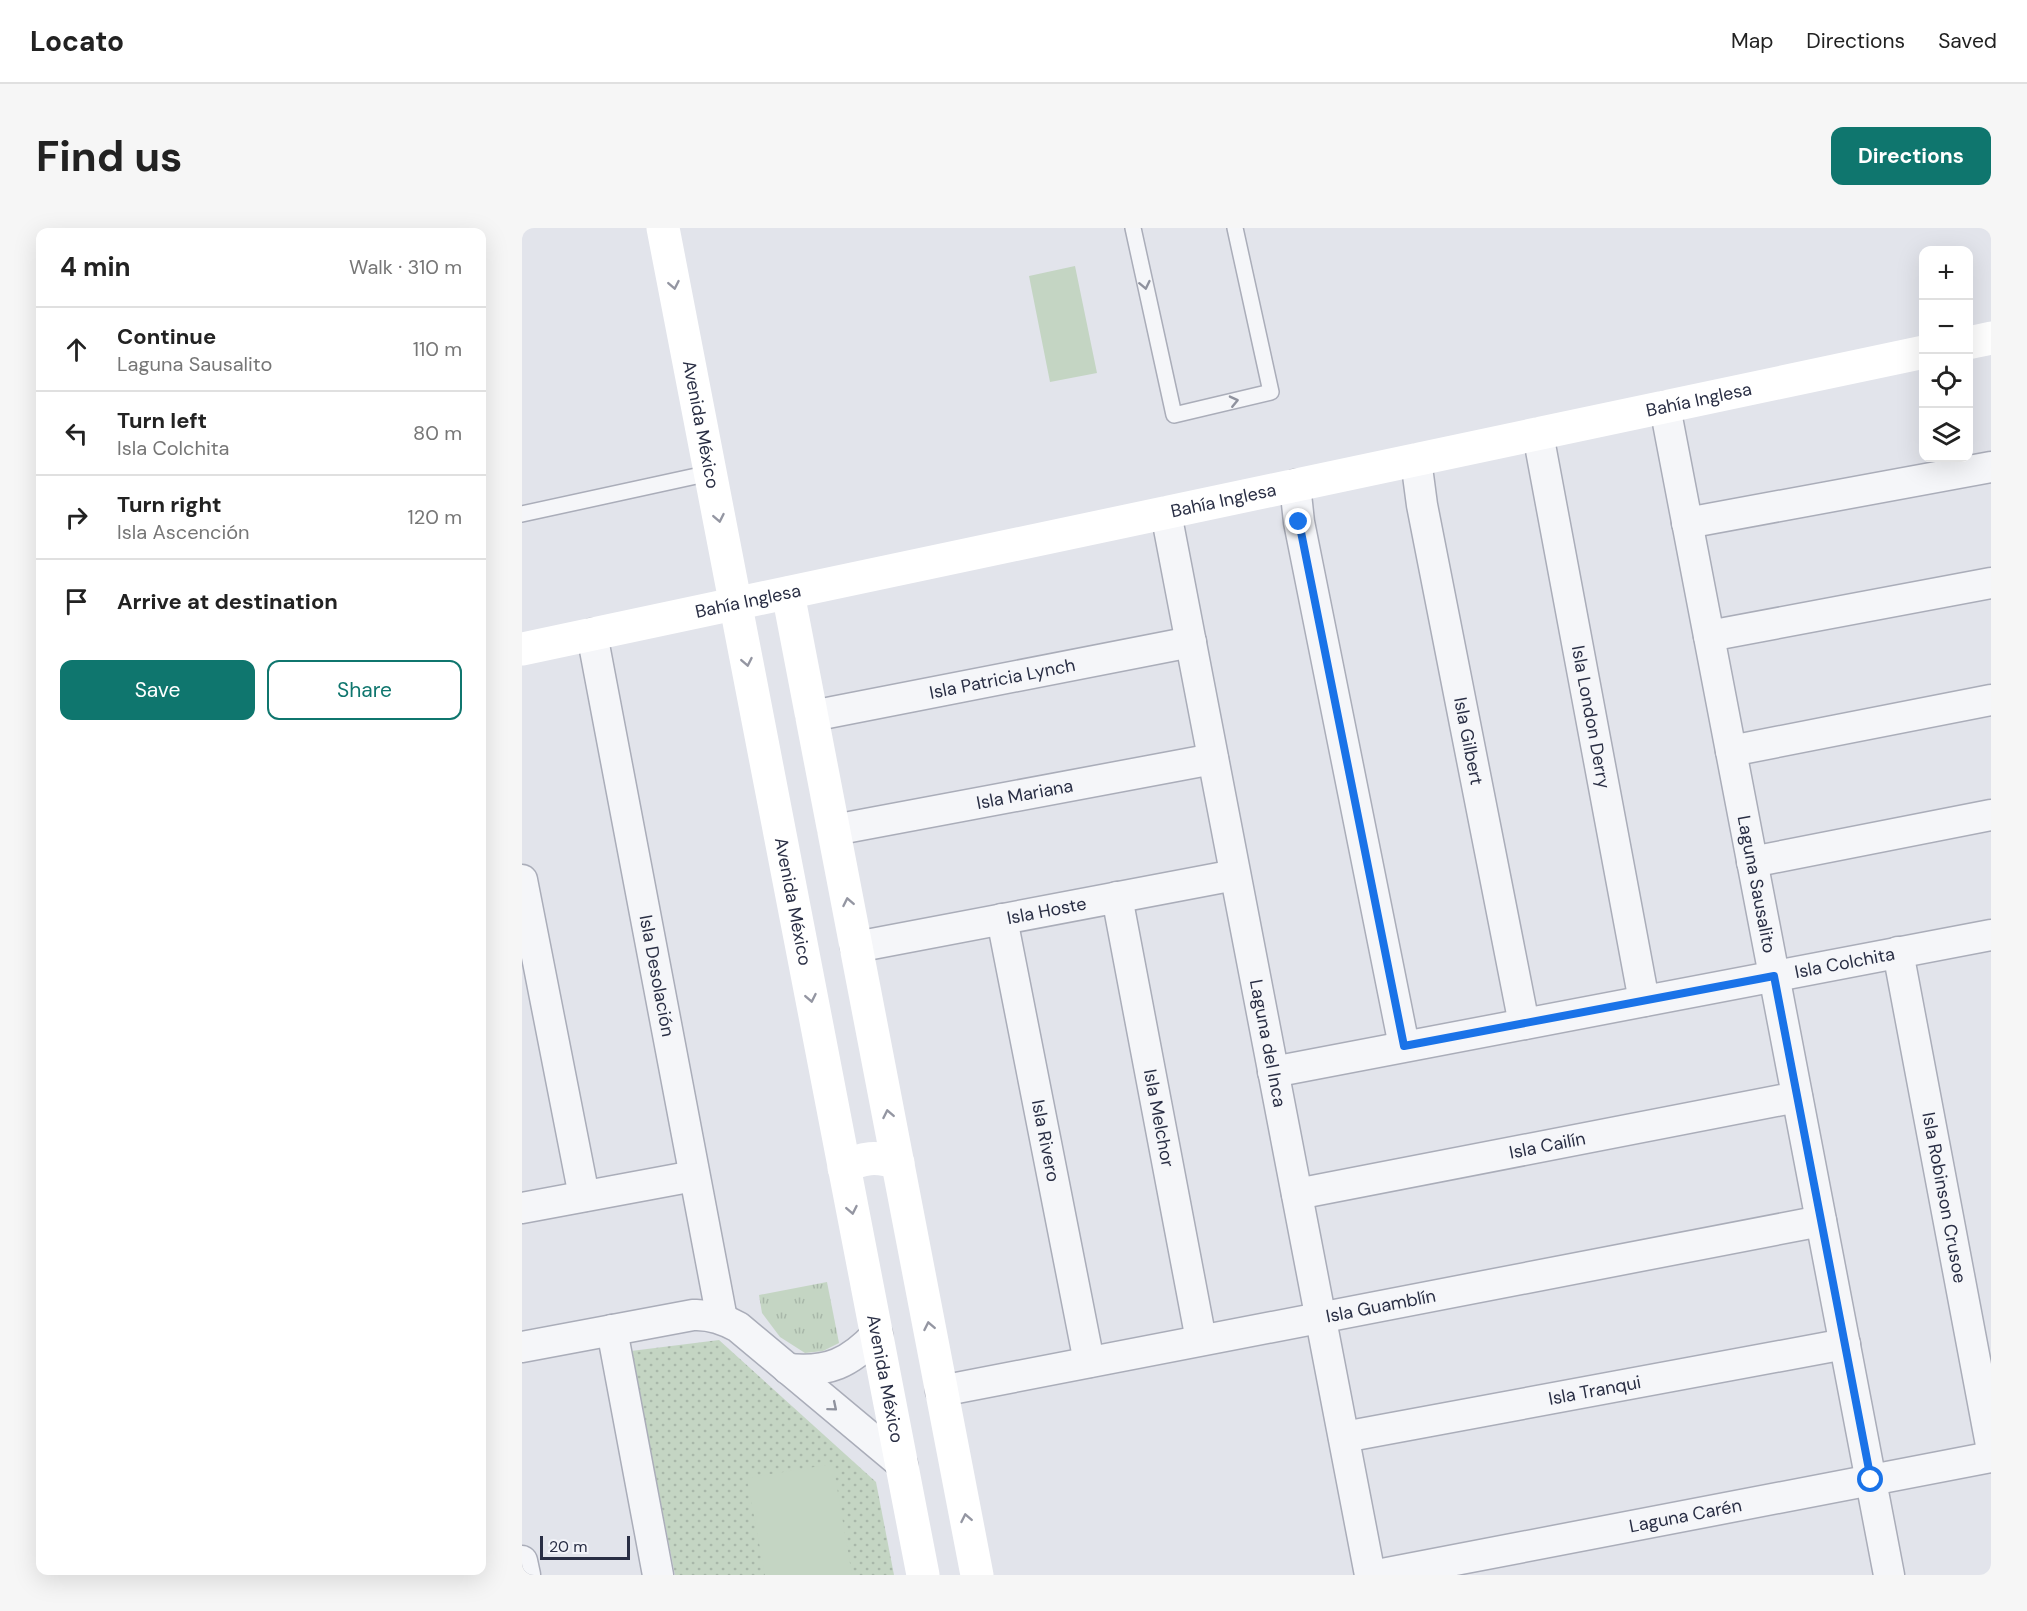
<!DOCTYPE html>
<html lang="en">
<head>
<meta charset="utf-8">
<style>
  :root { --surface:#fff; --page:#f6f6f6; --text:#222; --muted:#767676; --line:#e0e0e0; --accent:#0f766e }
  body { margin:0; font-family:"DM Sans",sans-serif; background:var(--page); color:var(--text) }
  .controls { position:absolute; right:18px; top:18px; display:grid; overflow:hidden; border-radius:12px; box-shadow:0 6px 24px #0002 }
  .controls button { width:54px; height:54px; display:grid; place-items:center; padding:0; border:0; border-bottom:2px solid var(--line); background:var(--surface); color:var(--text); font:30px sans-serif }
  .scale { position:absolute; left:18px; bottom:15px; width:90px; box-sizing:border-box; padding-left:6px; border:3px solid #292e44; border-top:0; font-size:16px; line-height:21px; white-space:nowrap; color:#292e44; -webkit-text-stroke:4px #f2f3f8; paint-order:stroke }
  .stop { position:absolute; width:18px; height:18px; margin:-14px; border:4px solid #1a73e8; border-radius:50%; background:#fff }
  .stop.end { background:#1a73e8; border-color:#fff; box-shadow:0 2px 6px #0008 }
  .list { margin:0; padding:0; list-style:none }
  h2 { display:flex; justify-content:space-between; align-items:center; height:78px; margin:0; padding:0 24px; font-size:26px }
  h2 small { font-size:20px; font-weight:400; color:var(--muted) }
  .list li { display:grid; grid-template-columns:39px 1fr auto; gap:18px; align-items:center; box-sizing:border-box; height:84px; padding:0 24px; border-top:2px solid var(--line) }
  .list b { display:block; font-size:22px; white-space:nowrap }
  .list p { margin:0; font-size:20px; white-space:nowrap; color:var(--muted) }
  .list em { font-size:20px; font-style:normal; color:var(--muted) }
  .actions { display:flex; gap:12px; padding:18px 24px }
  .actions a { flex:1; padding:14px 0; border:2px solid var(--accent); border-radius:12px; text-align:center; font-size:21px; color:var(--accent) }
  .actions .main { background:var(--accent); color:#fff }
  .icon { flex:none; width:33px; height:33px; fill:none; stroke:currentColor; stroke-width:2; stroke-linecap:round; stroke-linejoin:round }
  .map { position:relative; flex:none; width:1469px; height:1347px; overflow:hidden; border-radius:12px }
  header { display:flex; align-items:center; gap:36px; box-sizing:border-box; height:84px; padding:0 30px; background:var(--surface); border-bottom:2px solid var(--line) }
  header strong { font-size:28px }
  nav { display:flex; gap:33px; margin-inline-start:auto; font-size:21px }
  .intro { display:flex; align-items:center; justify-content:space-between; box-sizing:border-box; height:144px; padding:0 36px }
  h1 { margin:0; font-size:42px }
  .button { padding:15px 27px; border-radius:12px; background:var(--accent); color:#fff; font-size:21px; font-weight:700 }
  main { display:flex; gap:36px; padding:0 36px }
  aside { flex:1; background:var(--surface); border-radius:12px; box-shadow:0 6px 24px #0002 }
  .map>svg:first-child { display:block }
  .grass { fill:url(#grass-tufts) }
  .park { fill:url(#park-dots) }
  .garden { fill:#c4d5c3 }
  .lines { fill:none; stroke-linecap:round; stroke-linejoin:round }
  .lane-casing { stroke:#aaadb9; stroke-width:18 }
  .street-casing { stroke:#aaadb9; stroke-width:33 }
  .lane { stroke:#f5f6f9; stroke-width:15 }
  .street { stroke:#f5f6f9; stroke-width:30 }
  .secondary { stroke:#fff; stroke-width:33 }
  .oneway { stroke:#9496a2 }
  .oneway2 { stroke:#8f929e }
  .route { stroke:#1a73e8; stroke-width:8 }
  .labels { text-anchor:middle; dominant-baseline:central; stroke-width:4.5; stroke-linejoin:round; paint-order:stroke }
  .street-label { font-size:18px; fill:#292e44; stroke:#f2f3f8 }
</style>
</head>
<body>
<header>
<strong>Locato</strong>
<nav><a>Map</a><a>Directions</a><a>Saved</a></nav>
</header>
<div class="intro"><h1>Find us</h1><a class="button">Directions</a></div>
<main>
<aside>
<h2>4 min<small>Walk · 310 m</small></h2>
<ul class="list">
<li><svg class="icon" aria-label="ahead" viewBox="0 0 24 24"><path d="M12 20V5M6 11l6-6 6 6"/></svg><div><b>Continue</b><p>Laguna Sausalito</p></div><em>110 m</em></li>
<li><svg class="icon" aria-label="left" viewBox="0 0 24 24"><path d="M17 20v-9H6M10 6l-5 5 5 5"/></svg><div><b>Turn left</b><p>Isla Colchita</p></div><em>80 m</em></li>
<li><svg class="icon" aria-label="right" viewBox="0 0 24 24"><path d="M7 20v-9h11M14 6l5 5-5 5"/></svg><div><b>Turn right</b><p>Isla Ascención</p></div><em>120 m</em></li>
<li><svg class="icon" aria-label="arrive" viewBox="0 0 24 24"><path d="M6 21V4h12l-3 4 3 4H6"/></svg><div><b>Arrive at destination</b></div></li>
</ul>
<div class="actions"><a class="main">Save</a><a>Share</a></div>
</aside>
<div class="map">
<svg width="1469" height="1347" viewBox="0 0 1469 1347">
  <defs>
    <pattern id="grass-tufts" width="24" height="20" patternUnits="userSpaceOnUse" patternTransform="scale(1.5)"><rect width="24" height="20" fill="#c4d5c3"/><path d="M3 7l-1-3M5 7V3M7 7l1-3M15 17l-1-3M17 17v-4M19 17l1-3" fill="none" stroke="#a8b7a9"/></pattern>
    <pattern id="park-dots" width="8" height="8" patternUnits="userSpaceOnUse" patternTransform="scale(1.5)"><rect width="8" height="8" fill="#c4d5c3"/><path d="M2 2h.1M6 6h.1" fill="none" stroke="#a8b7a9" stroke-width="1.8" stroke-linecap="round"/></pattern>
  </defs>
  <rect width="100%" height="100%" fill="#e2e4eb"/>
  <!-- grass -->
  <path class="grass" d="M 305,1054 L 317,1115 L 301,1123 L 283,1125 L 258,1109 L 240,1085 L 237,1067 Z"/>
  <!-- park -->
  <path class="park" d="M 197,1112 L 354,1254 L 372,1347 L 153,1347 L 109,1123 Z"/>
  <!-- garden -->
  <path class="garden" d="M 553,38 L 575,145 L 528,154 L 507,48 Z
    M 311,1236 L 330,1347 L 243,1347 L 225,1250 Z"/>
  <g class="lines">
    <defs>
      <path id="lane" d="M 611,0 L 652,187 L 749,164 L 713,0
        M 0,286 L 188,245"/>
      <g id="street">
        <path id="s1" d="M 1143,179 L 1367,1347"/>
        <path id="s2" d="M 1016,206 L 1122,773"/>
        <path id="s3" d="M 894,232 L 900,277 L 1002,796"/>
        <path d="M 773,257 L 777,294 L 882,818"/>
        <path id="s4" d="M 644,285 L 848,1347"/>
        <path d="M 1165,295 L 1469,239"/>
        <path id="s5" d="M 70,406 L 200,1091"/>
        <path d="M 1187,408 L 1469,355"/>
        <path id="s6" d="M 290,488 L 669,414"/>
        <path d="M 1209,523 L 1469,472"/>
        <path id="s7" d="M 312,602 L 691,531"/>
        <path d="M 1230,634 L 1469,587"/>
        <path d="M 0,652 L 62,968"/>
        <path id="s8" d="M 595,669 L 679,1112"/>
        <path id="s9" d="M 480,691 L 567,1134"/>
        <path id="s10" d="M 334,719 L 713,647"/>
        <path id="s11" d="M 1376,724 L 1469,1217"/>
        <path id="s12" d="M 751,844 L 1469,707"/>
        <path id="s13" d="M 775,966 L 1275,869"/>
        <path d="M 0,980 L 172,948"/>
        <path d="M 90,1102 L 136,1347"/>
        <path d="M 0,1119 L 171,1087 C 188,1086 202,1091 216,1099 L 380,1236"/>
        <path d="M 266,1141 C 306,1145 328,1135 355,1106"/>
        <path id="s14" d="M 419,1163 L 1299,993"/>
        <path id="s15" d="M 822,1209 L 1323,1116"/>
        <path d="M 0,1333 L 3,1347"/>
        <path id="s16" d="M 855,1347 L 1469,1229"/>
      </g>
    </defs>
    <!-- lane casing -->
    <use href="#lane" class="lane-casing"/>
    <!-- street casing -->
    <use href="#street" class="street-casing"/>
    <!-- lane -->
    <use href="#lane" class="lane"/>
    <!-- street -->
    <use href="#street" class="street"/>
    <!-- secondary -->
    <g class="secondary">
      <path id="s17" d="M 141,0 L 401,1347"/>
      <path d="M 1446,115 L 1469,110"/>
      <path d="M 266,365 L 455,1347"/>
      <path id="s18" d="M 0,421 L 1402,124"/>
      <path d="M 322,940 C 340,929 355,928 376,935"/>
    </g>
  </g>
  <!-- one-way arrows -->
  <defs><path id="oneway-chevron" d="M-2-3.5L2.5 0L-2 3.5" fill="none" stroke-width="1.6" stroke-linecap="round" stroke-linejoin="round" transform="scale(1.5)"/></defs>
  <g class="oneway">
    <use href="#oneway-chevron" transform="translate(152 57) rotate(79)"/>
    <use href="#oneway-chevron" transform="translate(197 290) rotate(79)"/>
    <use href="#oneway-chevron" transform="translate(225 434) rotate(79)"/>
    <use href="#oneway-chevron" transform="translate(326 674) rotate(-101)"/>
    <use href="#oneway-chevron" transform="translate(289 770) rotate(79)"/>
    <use href="#oneway-chevron" transform="translate(366 886) rotate(-101)"/>
    <use href="#oneway-chevron" transform="translate(330 982) rotate(79)"/>
    <use href="#oneway-chevron" transform="translate(407 1098) rotate(-101)"/>
    <use href="#oneway-chevron" transform="translate(444 1290) rotate(-101)"/>
  </g>
  <g class="oneway2">
    <use href="#oneway-chevron" transform="translate(623 57) rotate(78)"/>
    <use href="#oneway-chevron" transform="translate(712 173) rotate(-13)"/>
    <use href="#oneway-chevron" transform="translate(311 1179) rotate(40)"/>
  </g>
  <g class="lines">
    <!-- route -->
    <path class="route" d="M 777,294 L 882,818 L 1252,748 L 1349,1252"/>
  </g>
  <g class="labels">
    <!-- street labels -->
    <g class="street-label">
      <text stroke="none"><textPath href="#s18" startOffset="1203">Bahía Inglesa</textPath></text>
      <text stroke="none"><textPath href="#s17" startOffset="200">Avenida México</textPath></text>
      <text stroke="none"><textPath href="#s18" startOffset="717">Bahía Inglesa</textPath></text>
      <text stroke="none"><textPath href="#s18" startOffset="231">Bahía Inglesa</textPath></text>
      <text stroke="none"><textPath href="#s6" startOffset="194">Isla Patricia Lynch</textPath></text>
      <text stroke="none"><textPath href="#s2" startOffset="288">Isla London Derry</textPath></text>
      <text stroke="none"><textPath href="#s3" startOffset="286">Isla Gilbert</textPath></text>
      <text stroke="none"><textPath href="#s7" startOffset="194">Isla Mariana</textPath></text>
      <text stroke="none"><textPath href="#s1" startOffset="486">Laguna Sausalito</textPath></text>
      <text stroke="none"><textPath href="#s17" startOffset="686">Avenida México</textPath></text>
      <text stroke="none"><textPath href="#s10" startOffset="194">Isla Hoste</textPath></text>
      <text stroke="none"><textPath href="#s12" startOffset="582">Isla Colchita</textPath></text>
      <text stroke="none"><textPath href="#s5" startOffset="348">Isla Desolación</textPath></text>
      <text stroke="none"><textPath href="#s4" startOffset="540">Laguna del Inca</textPath></text>
      <text stroke="none"><textPath href="#s8" startOffset="225">Isla Melchor</textPath></text>
      <text stroke="none"><textPath href="#s9" startOffset="226">Isla Rivero</textPath></text>
      <text stroke="none"><textPath href="#s13" startOffset="255">Isla Cailín</textPath></text>
      <text stroke="none"><textPath href="#s11" startOffset="250">Isla Robinson Crusoe</textPath></text>
      <text stroke="none"><textPath href="#s14" startOffset="448">Isla Guamblín</textPath></text>
      <text stroke="none"><textPath href="#s17" startOffset="1172">Avenida México</textPath></text>
      <text stroke="none"><textPath href="#s15" startOffset="255">Isla Tranqui</textPath></text>
      <text stroke="none"><textPath href="#s16" startOffset="314">Laguna Carén</textPath></text>
    </g>
  </g>
</svg>
<div class="controls">
<button>+</button>
<button>−</button>
<button><svg class="icon" aria-label="locate" viewBox="0 0 24 24"><circle cx="12" cy="12" r="6"/><path d="M12 2v4M12 18v4M2 12h4M18 12h4"/></svg></button>
<button><svg class="icon" aria-label="layers" viewBox="0 0 24 24"><path d="M12 4l9 5-9 5-9-5zM3 14l9 5 9-5"/></svg></button>
</div>
<div class="scale">20 m</div>
<div class="stop" style="left:1349px;top:1252px"></div>
<div class="stop end" style="left:777px;top:294px"></div>
</div>
</main>
</body>
</html>
